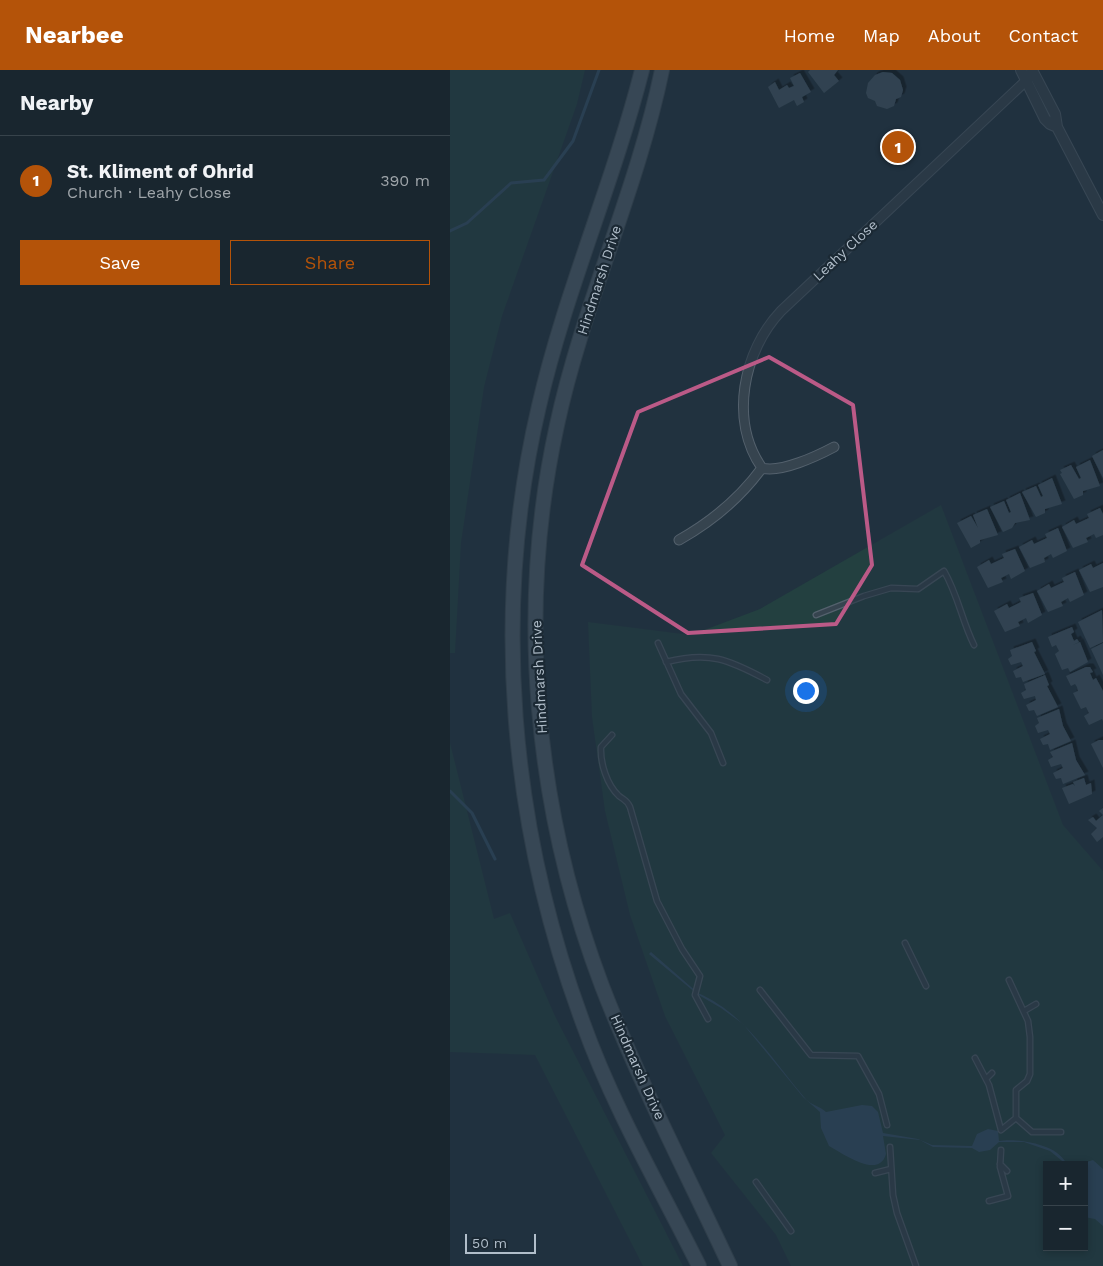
<!DOCTYPE html>
<html lang="en">
<head>
<meta charset="utf-8">
<style>
  :root { --surface:#19262f; --page:#222e37; --text:#f1f3f6; --muted:#9fa5aa; --line:#37434b; --accent:#b45309 }
  body { margin:0; font-family:"Work Sans",sans-serif; background:var(--page); color:var(--text) }
  .controls { position:absolute; right:15px; bottom:15px; display:grid; overflow:hidden; border-radius:0px; box-shadow:0 2px 8px #0003 }
  .controls button { width:45px; height:45px; display:grid; place-items:center; padding:0; border:0; border-bottom:1px solid var(--line); background:var(--surface); color:var(--text); font:25px sans-serif }
  .scale { position:absolute; left:15px; bottom:12px; width:71px; box-sizing:border-box; padding-left:5px; border:2px solid #b1beca; border-top:0; font-size:14px; line-height:18px; white-space:nowrap; color:#b1beca; -webkit-text-stroke:4px #1b2934; paint-order:stroke }
  .you { position:absolute; left:355px; top:620px; width:18px; height:18px; margin:-12px; border:4px solid #fff; border-radius:50%; background:#1a73e8; box-shadow:0 0 0 8px #1a73e833 }
  .badge { display:grid; place-items:center; width:32px; height:32px; border-radius:50%; background:var(--accent); color:#fff; font-size:16px; font-weight:700 }
  .pin { position:absolute; translate:-50% -50%; border:2px solid #fff; box-shadow:0 1px 5px #0006 }
  .list { margin:0; padding:0; list-style:none }
  h2 { display:flex; justify-content:space-between; align-items:center; height:65px; margin:0; padding:0 20px; font-size:21px }
  h2 small { font-size:16px; font-weight:400; color:var(--muted) }
  .list li { display:grid; grid-template-columns:32px 1fr auto; gap:15px; align-items:center; box-sizing:border-box; height:90px; padding:0 20px; border-top:1px solid var(--line) }
  .list b { display:block; font-size:19px; white-space:nowrap }
  .list p { margin:0; font-size:16px; white-space:nowrap; color:var(--muted) }
  .list em { font-size:16px; font-style:normal; color:var(--muted) }
  .actions { display:flex; gap:10px; padding:15px 20px }
  .actions a { flex:1; padding:11px 0; border:1px solid var(--accent); border-radius:0px; text-align:center; font-size:18px; color:var(--accent) }
  .actions .main { background:var(--accent); color:#fff }
  .map { position:relative; flex:none; width:653px; height:1196px; overflow:hidden }
  header { display:flex; align-items:center; gap:30px; box-sizing:border-box; height:70px; padding:0 25px; background:var(--accent); color:#fff }
  header strong { font-size:24px }
  nav { display:flex; gap:28px; margin-inline-start:auto; font-size:18px }
  main { display:flex }
  aside { flex:1; background:var(--surface) }
  .map>svg:first-child { display:block }
  .green { fill:#234040; fill-rule:evenodd }
  .water { fill:#345168 }
  .lines { fill:none; stroke-linecap:round; stroke-linejoin:round }
  .stream { stroke:#345168; stroke-width:3 }
  .building { fill:#455866; filter:url(#shadow) }
  .service-casing { stroke:#54616d; stroke-width:7 }
  .minor-casing { stroke:#54616d; stroke-width:11 }
  .tertiary-casing { stroke:#54616d; stroke-width:12 }
  .primary-casing { stroke:#3f4d58; stroke-width:16 }
  .service { stroke:#36444f; stroke-width:4.5 }
  .minor { stroke:#36444f; stroke-width:9 }
  .tertiary { stroke:#36444f; stroke-width:10 }
  .primary { stroke:#53636f; stroke-width:14 }
  .marked { fill:none; stroke:#bb5a87; stroke-width:4; stroke-linejoin:round }
  .labels { text-anchor:middle; dominant-baseline:central; stroke-width:4.5; stroke-linejoin:round; paint-order:stroke }
  .street-label { font-size:14px; fill:#b1beca; stroke:#1b2934 }
</style>
</head>
<body>
<header>
<strong>Nearbee</strong>
<nav><a>Home</a><a>Map</a><a>About</a><a>Contact</a></nav>
</header>
<main>
<aside>
<h2>Nearby<small></small></h2>
<ul class="list">
<li><span class="badge">1</span><div><b>St. Kliment of Ohrid</b><p>Church · Leahy Close</p></div><em>390 m</em></li>
</ul>
<div class="actions"><a class="main">Save</a><a>Share</a></div>
</aside>
<div class="map">
<svg width="653" height="1196" viewBox="0 0 653 1196">
  <defs>
    <filter id="shadow"><feDropShadow dx="3.5" dy="-3.5" stdDeviation="0" flood-color="#0009"/></filter>
  </defs>
  <rect width="100%" height="100%" fill="#21323f"/>
  <!-- green -->
  <path class="green" d="M 0,0 L 135,0 L 127,34 L 52,246 L 34,317 L 11,473 L 5,583 L 0,583 Z
    M 491,435 L 613,755 L 653,801 L 653,1196 L 341,1196 L 326,1165 L 261,1083 L 275,1065 L 215,946 L 180,845 L 155,741 L 142,647 L 138,552 L 241,565 L 310,539 ZM 597,1095 L 634,1095 L 634,1177 L 597,1177 Z
    M 0,673 L 44,849 L 60,843 L 105,946 L 233,1196 L 193,1196 L 85,985 L 0,982 Z"/>
  <!-- water -->
  <path class="water" d="M 201,882 L 248,923 C 296,944 322,990 354,1027 C 360,1035 370,1036 376,1042 L 412,1035 L 422,1036 L 428,1042 L 433,1063 L 468,1069 L 482,1075 L 522,1076 L 527,1064 L 538,1059 L 548,1061 L 549,1071 C 568,1068 609,1074 617,1095 L 600,1081 L 574,1072 L 549,1072 L 540,1080 L 529,1082 L 522,1078 L 483,1077 L 470,1070 L 433,1066 L 436,1084 C 429,1110 392,1083 379,1076 L 371,1058 L 370,1042 L 353,1027 L 293,954 L 271,938 L 247,924 L 199,884 Z
    M 643,1090 L 653,1099 L 653,1156 L 645,1149 L 634,1147 L 634,1095 L 627,1095 Z"/>
  <g class="lines">
    <!-- stream -->
    <path class="stream" d="M 0,161 L 17,153 L 61,113 L 94,110 L 123,71 L 149,0
      M 0,721 L 22,743 L 45,789"/>
  </g>
  <!-- building -->
  <path class="building" d="M 360,0 L 388,0 L 384,5 L 389,11 L 374,23 L 358,2 Z
    M 433,2 L 442,3 L 450,10 L 453,20 L 451,27 L 446,29 L 444,36 L 437,39 L 427,36 L 425,31 L 418,28 L 416,23 L 418,13 L 425,5 Z
    M 350,3 L 361,22 L 352,27 L 354,32 L 347,36 L 344,30 L 329,38 L 318,17 L 325,12 L 329,20 L 337,15 L 339,18 L 344,16 L 340,8 Z
    M 653,380 L 653,408 L 642,386 Z
    M 640,390 L 650,416 L 633,421 L 633,425 L 624,429 L 610,404 L 612,403 L 610,400 L 621,395 L 629,409 L 631,408 L 626,397 Z
    M 602,408 L 612,434 L 595,439 L 595,443 L 586,447 L 572,422 L 586,416 L 591,427 L 593,426 L 588,415 Z
    M 570,423 L 580,450 L 565,453 L 562,458 L 553,462 L 540,437 L 554,431 L 559,443 L 561,442 L 556,430 Z
    M 650,438 L 653,444 L 653,465 L 646,468 L 644,464 L 636,468 L 638,472 L 623,478 L 612,457 L 624,450 L 626,454 L 639,448 L 637,444 Z
    M 537,439 L 548,465 L 530,470 L 530,473 L 521,478 L 507,453 L 521,446 L 528,458 L 523,445 Z
    M 608,458 L 617,481 L 603,488 L 601,484 L 594,488 L 595,492 L 580,498 L 569,477 L 582,470 L 584,474 L 597,468 L 595,464 Z
    M 565,479 L 575,501 L 561,509 L 559,504 L 551,508 L 553,512 L 538,518 L 527,497 L 539,490 L 541,494 L 554,488 L 552,484 Z
    M 653,493 L 653,517 L 640,522 L 629,500 L 641,494 L 643,498 Z
    M 625,502 L 634,525 L 620,532 L 618,528 L 611,532 L 613,536 L 598,542 L 587,521 L 599,514 L 601,518 L 614,512 L 612,508 Z
    M 583,523 L 592,545 L 578,553 L 576,548 L 568,552 L 570,556 L 555,562 L 544,541 L 557,534 L 559,538 L 571,532 L 569,528 Z
    M 652,540 L 653,572 L 640,578 L 628,552 Z
    M 622,557 L 624,562 L 621,564 L 624,571 L 627,569 L 629,572 L 623,575 L 630,572 L 638,592 L 620,602 L 618,598 L 612,600 L 605,584 L 609,581 L 606,575 L 602,577 L 598,567 Z
    M 582,572 L 586,581 L 584,582 L 595,604 L 573,612 L 571,607 L 566,608 L 563,601 L 573,596 L 571,592 L 561,595 L 558,589 L 562,586 L 560,580 Z
    M 653,573 L 653,605 L 641,579 Z
    M 636,597 L 640,597 L 643,602 L 640,603 L 643,610 L 646,608 L 653,621 L 653,651 L 652,649 L 639,655 L 634,646 L 639,643 L 636,637 L 631,639 L 623,623 L 628,621 L 627,617 L 625,614 L 621,616 L 616,606 Z
    M 595,605 L 599,615 L 597,616 L 608,637 L 587,646 L 584,640 L 579,641 L 576,635 L 586,630 L 585,626 L 574,629 L 571,623 L 576,620 L 574,614 Z
    M 609,639 L 613,656 L 621,671 L 600,680 L 598,674 L 593,675 L 590,669 L 600,664 L 598,660 L 588,663 L 585,656 L 589,653 L 587,648 Z
    M 649,670 L 653,670 L 653,698 L 641,674 Z
    M 622,673 L 626,690 L 635,705 L 613,714 L 611,708 L 606,709 L 603,703 L 613,698 L 611,694 L 601,697 L 598,690 L 603,687 L 600,682 Z
    M 634,708 L 636,715 L 641,713 L 642,724 L 619,734 L 612,718 L 623,714 L 625,716 L 623,712 Z
    M 653,738 L 653,767 L 647,772 L 641,764 L 647,758 L 638,750 L 643,747 L 646,751 L 653,745 L 649,741 Z"/>
  <g class="lines">
    <defs>
      <path id="service" d="M 366,545 L 414,526 L 441,518 L 468,519 L 494,501 C 508,525 512,551 524,575
        M 208,573 L 231,624 L 261,663 L 273,693
        M 216,592 C 259,581 278,589 317,610
        M 162,665 L 151,677 C 150,693 157,715 169,726 C 174,730 177,730 180,737 L 207,831 L 232,879 L 250,906 L 245,925 L 258,949
        M 455,873 L 476,916
        M 559,910 L 578,951 L 580,967 L 580,1004 L 577,1011 L 566,1020 L 566,1048 L 582,1062 L 611,1062
        M 310,920 L 361,985 L 408,986 L 429,1024 L 437,1055
        M 574,941 L 586,934
        M 525,988 L 539,1015 L 551,1060
        M 536,1009 L 542,1003
        M 551,1060 L 566,1048
        M 440,1077 L 443,1125 L 447,1143 L 466,1196
        M 550,1094 L 557,1101
        M 425,1103 L 441,1099
        M 306,1112 L 341,1161
        M 539,1131 L 558,1126 L 550,1097 L 551,1080"/>
      <path id="minor" d="M 384,377 C 367,386 331,403 312,398 C 279,351 293,281 331,241 L 580,7
        M 229,470 C 261,452 290,428 312,398"/>
      <path id="tertiary" d="M 571,0 L 595,49 L 600,54 L 607,57
        M 582,0 L 605,44 L 607,57 L 653,145"/>
      <path id="primary" d="M 192,0 C 163,114 115,222 89,336 C 41,540 60,756 133,953 C 163,1037 209,1116 249,1196
        M 212,0 C 187,121 133,234 107,355 C 66,541 85,739 152,916 C 189,1012 237,1104 280,1196"/>
    </defs>
    <!-- service casing -->
    <use href="#service" class="service-casing"/>
    <!-- minor casing -->
    <use href="#minor" class="minor-casing"/>
    <!-- tertiary casing -->
    <use href="#tertiary" class="tertiary-casing"/>
    <!-- primary casing -->
    <use href="#primary" class="primary-casing"/>
    <!-- service -->
    <use href="#service" class="service"/>
    <!-- minor -->
    <use href="#minor" class="minor"/>
    <!-- tertiary -->
    <use href="#tertiary" class="tertiary"/>
    <!-- primary -->
    <use href="#primary" class="primary"/>
  </g>
  <!-- marked area -->
  <path d="M0 0H653V1196H0ZM 319,287 L 403,335 L 422,495 L 386,554 L 238,563 L 132,495 L 188,342 Z" fill="#21323f" fill-opacity=".55" fill-rule="evenodd"/>
  <path class="marked" d="M 319,287 L 403,335 L 422,495 L 386,554 L 238,563 L 132,495 L 188,342 Z"/>
  <g class="labels">
    <!-- street labels -->
    <g class="street-label">
      <text transform="translate(395 180) rotate(-43)">Leahy Close</text>
      <text transform="translate(149 210) rotate(-72)">Hindmarsh Drive</text>
      <text transform="translate(89 607) rotate(-93)">Hindmarsh Drive</text>
      <text transform="translate(188 997) rotate(66)">Hindmarsh Drive</text>
    </g>
  </g>
</svg>
<div class="controls">
<button>+</button>
<button>−</button>
</div>
<div class="scale">50 m</div>
<div class="you"></div>
<div class="pin badge" style="left:448px;top:77px">1</div>
</div>
</main>
</body>
</html>
